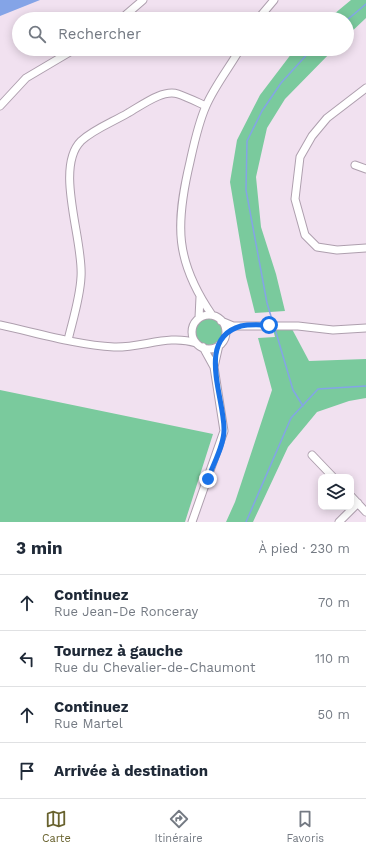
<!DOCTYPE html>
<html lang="fr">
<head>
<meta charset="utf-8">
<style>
  :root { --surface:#fff; --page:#f6f6f7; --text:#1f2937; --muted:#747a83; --line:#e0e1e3; --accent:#68622e }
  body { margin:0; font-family:"Work Sans",sans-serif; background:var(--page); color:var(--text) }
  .controls { position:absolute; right:12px; bottom:12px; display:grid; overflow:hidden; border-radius:8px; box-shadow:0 2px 10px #0003 }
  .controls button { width:36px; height:36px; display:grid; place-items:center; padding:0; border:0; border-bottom:1px solid var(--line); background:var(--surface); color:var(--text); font:20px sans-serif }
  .stop { position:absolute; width:12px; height:12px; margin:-9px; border:3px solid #1a73e8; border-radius:50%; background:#fff }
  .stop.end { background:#1a73e8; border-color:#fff; box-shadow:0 1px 4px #0008 }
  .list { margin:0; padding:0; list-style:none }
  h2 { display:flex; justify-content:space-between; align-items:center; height:52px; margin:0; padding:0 16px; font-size:17px }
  h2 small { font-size:13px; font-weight:400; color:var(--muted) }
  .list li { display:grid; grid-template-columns:26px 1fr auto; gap:12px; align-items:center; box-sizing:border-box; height:56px; padding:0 16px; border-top:1px solid var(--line) }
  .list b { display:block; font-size:15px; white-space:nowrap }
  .list p { margin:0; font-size:13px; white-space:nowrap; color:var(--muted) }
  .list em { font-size:13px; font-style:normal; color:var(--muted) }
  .icon { flex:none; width:22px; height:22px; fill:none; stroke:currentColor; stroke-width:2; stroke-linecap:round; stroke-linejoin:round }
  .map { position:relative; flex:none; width:366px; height:522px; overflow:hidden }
  .search { position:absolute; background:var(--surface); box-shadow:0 2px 10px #0003; left:12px; right:12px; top:12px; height:44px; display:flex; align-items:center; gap:10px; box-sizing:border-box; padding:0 14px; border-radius:22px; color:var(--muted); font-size:15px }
  .sheet { height:276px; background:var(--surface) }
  nav { display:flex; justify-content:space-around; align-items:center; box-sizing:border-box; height:56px; border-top:1px solid var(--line); background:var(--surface); font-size:11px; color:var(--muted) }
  nav a { display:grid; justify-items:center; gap:2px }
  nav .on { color:var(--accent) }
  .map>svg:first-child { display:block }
  .green { fill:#7aca9d }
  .water { fill:#84a4e7 }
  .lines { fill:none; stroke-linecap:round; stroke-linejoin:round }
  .stream { stroke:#84a4e7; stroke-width:1.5 }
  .minor-casing { stroke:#ae9fae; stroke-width:9 }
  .minor { stroke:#fff; stroke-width:7 }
  .route { stroke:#1a73e8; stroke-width:5 }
</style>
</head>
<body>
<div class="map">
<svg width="366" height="522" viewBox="0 0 366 522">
  <rect width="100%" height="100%" fill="#f1e1f0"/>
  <!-- green -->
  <path class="green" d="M 351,0 L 366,0 L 366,18 L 347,36 L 347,19 L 328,19 Z
    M 295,49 L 334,49 L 285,99 L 267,128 L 256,177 L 261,227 L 276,274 L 285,311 L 255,313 L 246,277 L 230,182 L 237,140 L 260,95 Z
    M194 331a14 14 0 1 1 28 0a14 14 0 1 1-28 0Z
    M 273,329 L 292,329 L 309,361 L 366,359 L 366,398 L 349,401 L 317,412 L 288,447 L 253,522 L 226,522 L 235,502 L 272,390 L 258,338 L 275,337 Z
    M 0,390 L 213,434 L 185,522 L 0,522 Z"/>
  <!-- water -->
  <path class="water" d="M 0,0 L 40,0 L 0,16 Z"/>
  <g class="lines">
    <!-- stream -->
    <path class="stream" d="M 347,20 L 366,4
      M 273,323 L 267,303 L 246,190 L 247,141 L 262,111 L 281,83 L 312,49
      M 275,329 L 293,390 L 303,406
      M 246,522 L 291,418 L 318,389 L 366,386"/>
    <defs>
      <path id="minor" d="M 121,19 L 143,0
        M 258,19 L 274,0
        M 366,88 L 327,118 L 312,136 L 300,157 L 295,199 L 305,235 L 317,247 L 337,250 L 366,248
        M 0,106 L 26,78 L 75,49
        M 355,165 L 366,169
        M 212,315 C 175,261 175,225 190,162 C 194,144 198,124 206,106 C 214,87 229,68 240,49
        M192 332a17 17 0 1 1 34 0a17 17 0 1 1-34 0Z
        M 199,318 L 200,297
        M 221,321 L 233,326 L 298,326 L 333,330 L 366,328
        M 0,325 C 37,333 76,345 114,347 C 142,348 169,334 196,343
        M 68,340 C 73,319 80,298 81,277 C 84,241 54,168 81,141 C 94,129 113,122 128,113 C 141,106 162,89 178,94 C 187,97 197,102 206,106
        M 214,367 L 219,345
        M 312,455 L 333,477
        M 351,496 L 366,512
        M 192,522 L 224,431 L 214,367 L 203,347
        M 339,522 L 358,503"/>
    </defs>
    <!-- minor casing -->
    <use href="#minor" class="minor-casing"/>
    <!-- minor -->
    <use href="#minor" class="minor"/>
  </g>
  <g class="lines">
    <!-- route -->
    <path class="route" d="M 208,479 C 213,464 224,446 224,430 C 225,399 195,339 241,326 C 250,324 260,325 269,325"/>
  </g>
</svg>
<div class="controls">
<button><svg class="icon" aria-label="layers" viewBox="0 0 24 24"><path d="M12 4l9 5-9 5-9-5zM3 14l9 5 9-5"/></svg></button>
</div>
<div class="stop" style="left:269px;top:325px"></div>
<div class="stop end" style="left:208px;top:479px"></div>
<div class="search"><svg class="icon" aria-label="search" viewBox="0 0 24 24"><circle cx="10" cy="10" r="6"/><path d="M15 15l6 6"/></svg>Rechercher</div>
</div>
<section class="sheet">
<h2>3 min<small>À pied · 230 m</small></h2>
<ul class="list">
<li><svg class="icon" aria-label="ahead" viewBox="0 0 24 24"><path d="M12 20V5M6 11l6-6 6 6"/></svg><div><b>Continuez</b><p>Rue Jean-De Ronceray</p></div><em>70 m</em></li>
<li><svg class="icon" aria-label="left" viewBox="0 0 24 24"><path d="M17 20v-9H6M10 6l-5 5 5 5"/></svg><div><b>Tournez à gauche</b><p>Rue du Chevalier-de-Chaumont</p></div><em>110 m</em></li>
<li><svg class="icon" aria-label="ahead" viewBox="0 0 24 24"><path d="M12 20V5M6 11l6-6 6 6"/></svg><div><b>Continuez</b><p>Rue Martel</p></div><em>50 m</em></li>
<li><svg class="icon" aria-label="arrive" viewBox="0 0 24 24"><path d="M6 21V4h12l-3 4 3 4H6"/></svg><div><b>Arrivée à destination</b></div></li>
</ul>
</section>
<nav>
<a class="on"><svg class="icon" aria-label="map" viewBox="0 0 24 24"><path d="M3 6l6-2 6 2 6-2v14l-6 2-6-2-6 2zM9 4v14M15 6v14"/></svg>Carte</a>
<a><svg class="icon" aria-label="directions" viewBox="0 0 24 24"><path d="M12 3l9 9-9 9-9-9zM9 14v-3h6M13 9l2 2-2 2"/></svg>Itinéraire</a>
<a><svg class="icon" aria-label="saved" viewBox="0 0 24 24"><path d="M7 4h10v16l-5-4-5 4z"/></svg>Favoris</a>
</nav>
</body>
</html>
